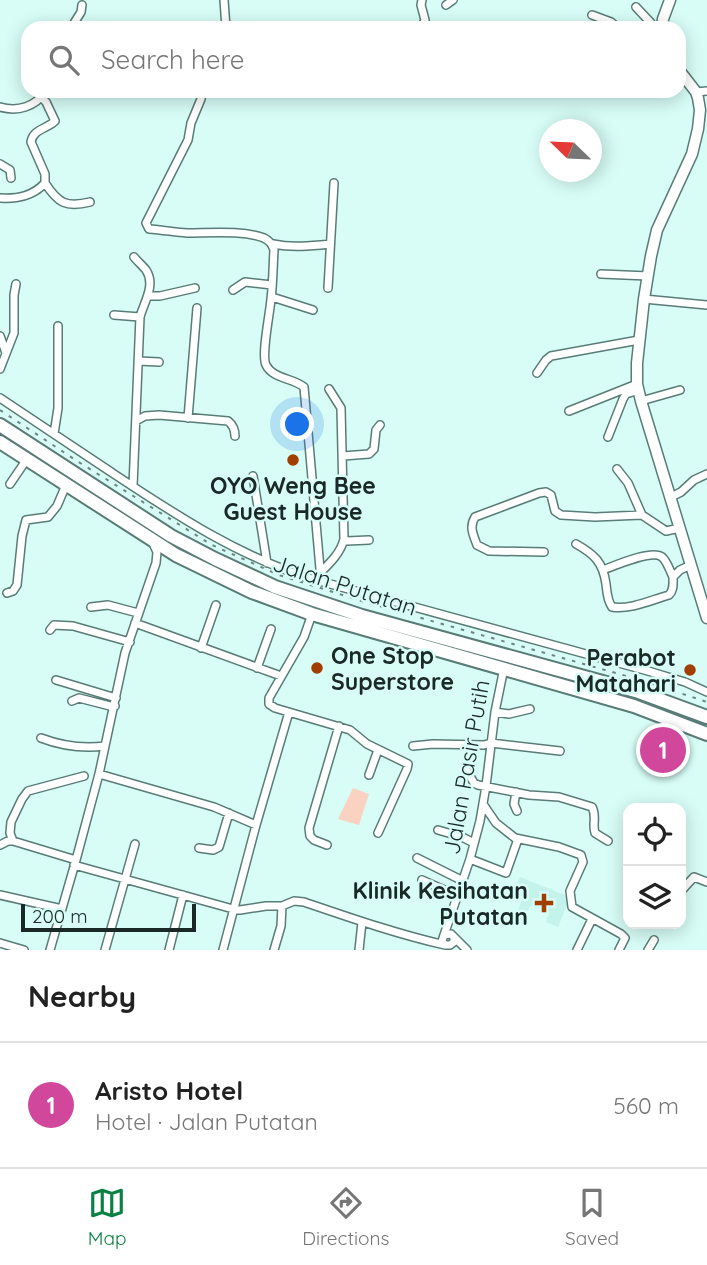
<!DOCTYPE html>
<html lang="en">
<head>
<meta charset="utf-8">
<style>
  :root { --surface:#fff; --page:#f2f2f2; --text:#222; --muted:#767676; --line:#e0e0e0; --accent:#0b8043 }
  body { margin:0; font-family:Quicksand,sans-serif; background:var(--page); color:var(--text) }
  .controls { position:absolute; right:21px; bottom:21px; display:grid; overflow:hidden; border-radius:14px; box-shadow:0 4px 18px #0003 }
  .controls button { width:63px; height:63px; display:grid; place-items:center; padding:0; border:0; border-bottom:2px solid var(--line); background:var(--surface); color:var(--text); font:35px sans-serif }
  .compass { position:absolute; left:539px; top:119px; width:63px; height:63px; border-radius:50%; background:var(--surface); box-shadow:0 4px 18px #0003; rotate:293deg }
  .scale { position:absolute; left:21px; bottom:18px; width:175px; box-sizing:border-box; padding-left:7px; border:4px solid #1a2826; border-top:0; font-size:19px; line-height:24px; white-space:nowrap; color:#1a2826; -webkit-text-stroke:5px #d7fdf6; paint-order:stroke }
  .you { position:absolute; left:298px; top:425px; width:24px; height:24px; margin:-18px; border:5px solid #fff; border-radius:50%; background:#1a73e8; box-shadow:0 0 0 10px #1a73e833 }
  .badge { display:grid; place-items:center; width:46px; height:46px; border-radius:50%; background:var(--accent); color:#fff; font-size:23px; font-weight:700 }
  .pin { position:absolute; translate:-50% -50%; border:4px solid #fff; box-shadow:0 2px 7px #0006 }
  .list { margin:0; padding:0; list-style:none }
  h2 { display:flex; justify-content:space-between; align-items:center; height:91px; margin:0; padding:0 28px; font-size:30px }
  h2 small { font-size:23px; font-weight:400; color:var(--muted) }
  .list li { display:grid; grid-template-columns:46px 1fr auto; gap:21px; align-items:center; box-sizing:border-box; height:126px; padding:0 28px; border-top:2px solid var(--line) }
  .list b { display:block; font-size:26px; white-space:nowrap }
  .list p { margin:0; font-size:23px; white-space:nowrap; color:var(--muted) }
  .list em { font-size:23px; font-style:normal; color:var(--muted) }
  .icon { flex:none; width:38px; height:38px; fill:none; stroke:currentColor; stroke-width:2; stroke-linecap:round; stroke-linejoin:round }
  .map { position:relative; flex:none; width:707px; height:950px; overflow:hidden }
  .search { position:absolute; background:var(--surface); box-shadow:0 4px 18px #0003; left:21px; right:21px; top:21px; height:77px; display:flex; align-items:center; gap:18px; box-sizing:border-box; padding:0 24px; border-radius:21px; color:var(--muted); font-size:26px }
  .sheet { height:217px; background:var(--surface) }
  nav { display:flex; justify-content:space-around; align-items:center; box-sizing:border-box; height:98px; border-top:2px solid var(--line); background:var(--surface); font-size:19px; color:var(--muted) }
  nav a { display:grid; justify-items:center; gap:4px }
  nav .on { color:var(--accent) }
  .map>svg:first-child { display:block }
  .built { fill:#c4f3eb }
  .green { fill:#fbd2c1 }
  .lines { fill:none; stroke-linecap:round; stroke-linejoin:round }
  .street-casing { stroke:#597c76; stroke-width:10 }
  .secondary-casing { stroke:#597c76; stroke-width:13 }
  .highway-casing { stroke:#597c76; stroke-width:16 }
  .street { stroke:#fff; stroke-width:7 }
  .secondary { stroke:#fff; stroke-width:10 }
  .highway { stroke:#fff; stroke-width:12 }
  .rail { stroke:#6d8682; stroke-width:2; stroke-dasharray:3.5 7; stroke-linecap:butt }
  .poi-dot { fill:#a13f00; stroke:#d7fdf6; stroke-width:2.5 }
  .labels { text-anchor:middle; dominant-baseline:central; stroke-width:5; stroke-linejoin:round; paint-order:stroke }
  .poi-label { font-size:23px; font-weight:bold; fill:#1a2826; stroke:#d7fdf6; text-anchor:end }
  .street-label { font-size:23px; fill:#1a2826; stroke:#d7fdf6 }
</style>
</head>
<body>
<div class="map">
<svg width="707" height="950" viewBox="0 0 707 950">
  <rect width="100%" height="100%" fill="#d7fdf6"/>
  <!-- built -->
  <path class="built" d="M 520,877 L 570,897 L 558,927 L 546,922 L 549,913 L 530,906 L 526,913 L 518,910 L 522,900 L 512,895 Z"/>
  <!-- green -->
  <path class="green" d="M 353,788 L 369,794 L 359,825 L 338,819 Z"/>
  <g class="lines">
    <defs>
      <path id="street" d="M 224,0 L 226,28
        M 446,5 L 453,0
        M 636,7 L 651,23 L 654,28
        M 592,15 L 611,22 L 618,28
        M 71,28 L 81,12 L 82,5
        M 421,28 L 425,20 L 421,5 L 422,0
        M 202,91 L 201,99 L 191,123 L 188,140 L 146,223 L 149,229 C 162,230 175,232 187,233 C 210,233 243,230 264,238 C 270,241 272,244 274,250 C 273,266 273,283 271,299 C 270,313 261,355 266,365 C 273,379 293,378 304,387 L 321,580
        M 696,92 L 707,91
        M 0,107 C 18,112 35,107 46,91
        M 0,164 L 10,170 L 11,178
        M 45,183 C 58,203 66,208 90,202
        M 0,198 C 18,199 33,196 45,183 L 45,174 L 31,142 C 33,129 47,129 55,121 L 46,102 L 41,97
        M 273,244 C 292,248 311,246 330,244
        M 601,274 L 648,276
        M 328,288 L 334,183
        M 233,290 L 245,282 L 272,285
        M 148,296 L 160,296 L 195,288
        M 272,297 L 313,310
        M 644,299 L 707,305
        M 114,315 L 140,317
        M 0,336 L 6,353
        M 138,361 L 159,362
        M 0,369 L 14,333 L 14,295 L 16,284
        M 537,373 L 546,360 L 551,356 L 639,340
        M 0,398 C 36,422 72,446 108,470 C 173,513 237,556 312,579 L 648,671 L 685,682 L 707,692
        M 641,401 L 680,390
        M 569,411 L 637,384
        M 188,418 L 197,308
        M 136,421 L 145,416 L 159,415 L 228,421 C 233,425 235,429 235,436
        M 54,434 L 58,408 L 58,326
        M 608,437 L 623,399 L 626,394 L 639,390
        M 343,456 L 369,454 L 374,449 L 376,430 L 380,425
        M 617,469 L 628,483 L 642,515
        M 253,476 L 267,563
        M 10,484 L 27,459
        M 133,486 L 140,317 C 144,302 156,285 146,270 C 143,266 138,262 134,257
        M 671,497 L 681,492 L 694,480 L 707,474
        M 344,539 L 347,541 L 369,540
        M 576,544 C 594,554 603,562 606,584 C 607,592 607,600 612,607 C 630,610 651,600 669,595 C 674,590 673,584 673,577 L 680,570 L 691,565
        M 544,552 L 489,551 L 477,545 C 473,534 469,527 475,517 L 539,493 L 546,492 L 551,495 L 555,511 L 561,515 L 595,517 L 642,515 L 666,531 L 680,528
        M 603,570 C 614,566 652,549 662,557 C 667,561 670,571 673,577
        M 321,572 C 331,562 341,552 344,539 L 341,408 L 329,389
        M 7,593 L 13,591 L 17,585 L 22,536 L 26,520 L 48,517 L 57,506 L 66,485
        M 91,607 L 108,605 L 138,613
        M 312,614 L 304,637 L 269,698 L 269,704 L 275,708 L 350,730 L 367,744 L 408,764 L 407,769 L 378,833
        M 135,623 L 281,676
        M 50,630 L 54,625 L 73,626 L 130,642
        M 201,648 L 216,605
        M 257,668 L 271,629
        M 56,680 L 116,698
        M 72,701 L 79,698 L 110,706 L 115,706
        M 495,712 L 509,714 L 530,709
        M 41,738 C 62,746 82,749 105,746
        M 413,746 L 433,744 L 484,745 L 491,743 L 560,751
        M 467,771 L 474,783 L 478,785 L 529,795 L 559,797 L 592,807 C 597,816 592,824 595,833 L 608,841
        M 99,774 L 214,807 L 256,825
        M 369,775 L 378,750
        M 516,792 L 514,804 L 517,811
        M 483,804 L 496,823 L 515,838 L 559,847 L 581,855 L 583,862 L 570,891 L 572,907 L 621,934 L 625,938 L 619,950
        M 438,830 L 462,837 L 474,843
        M 13,841 L 10,833 L 11,822 L 22,799 L 28,791 L 84,776
        M 0,845 L 8,841 L 13,841 L 76,860
        M 327,845 L 314,840 L 310,836 L 309,828 L 339,726
        M 199,848 L 213,850 L 219,847 L 229,813
        M 417,858 L 463,881
        M 470,859 L 506,873 L 518,839
        M 74,865 L 233,909 L 240,910 L 266,906 L 282,906 L 294,901 L 304,902 C 351,918 397,934 445,945
        M 422,880 L 458,896
        M 681,891 L 694,877 L 707,882
        M 0,895 L 62,909
        M 444,935 L 470,859 L 480,821 L 486,786 L 495,712 L 504,668
        M 454,937 L 454,942 L 450,945 L 445,945 L 442,941 L 444,935 L 451,934 L 467,950
        M 0,943 L 24,950
        M 50,950 L 76,860 L 99,774 L 125,653 L 156,563 L 157,552 L 152,541
        M 105,950 L 135,844
        M 169,950 L 183,895
        M 223,950 L 256,825 L 289,712
        M 274,950 L 281,926 L 282,906
        M 359,950 L 362,922
        M 577,950 L 592,919
        M 648,950 L 654,940"/>
      <path id="secondary" d="M 662,28 L 663,19 L 670,0
        M 679,70 L 696,92 L 698,98 L 700,110 L 698,129 L 692,154 L 657,230 L 651,256 L 644,299 L 637,363 L 637,384 L 641,401 L 707,618"/>
      <path id="highway" d="M 0,425 L 171,536 L 215,559 L 275,587 L 362,616 L 639,692 L 707,717
        M 0,442 L 176,555 L 252,592 L 312,614 L 634,706 L 707,734"/>
    </defs>
    <!-- street casing -->
    <use href="#street" class="street-casing"/>
    <!-- secondary casing -->
    <use href="#secondary" class="secondary-casing"/>
    <!-- highway casing -->
    <use href="#highway" class="highway-casing"/>
    <!-- street -->
    <use href="#street" class="street"/>
    <!-- secondary -->
    <use href="#secondary" class="secondary"/>
    <!-- highway -->
    <use href="#highway" class="highway"/>
    <!-- rail -->
    <path class="rail" d="M 0,410 L 77,461 L 212,545 L 279,575 L 368,603 L 644,681 L 707,702"/>
  </g>
  <!-- markers -->
  <g class="poi-dot">
    <circle cx="293" cy="460" r="7"/>
    <circle cx="317" cy="668" r="7"/>
    <circle cx="690" cy="670" r="7"/>
    <path d="M540.5 892.5h7v7h7v7h-7v7h-7v-7h-7v-7h7z"/>
  </g>
  <g class="labels">
    <!-- poi labels -->
    <g class="poi-label">
      <text x="293" y="485" text-anchor="middle">OYO Weng Bee<tspan x="293" dy="26">Guest House</tspan></text>
      <text x="331" y="655" text-anchor="start">One Stop<tspan x="331" dy="26">Superstore</tspan></text>
      <text x="676" y="657">Perabot<tspan x="676" dy="26">Matahari</tspan></text>
      <text x="528" y="890">Klinik Kesihatan<tspan x="528" dy="26">Putatan</tspan></text>
    </g>
    <!-- street labels -->
    <g class="street-label">
      <text transform="translate(345 585) rotate(18)">Jalan Putatan</text>
      <text transform="translate(466 767) rotate(-80)">Jalan Pasir Putih</text>
    </g>
  </g>
</svg>
<div class="controls">
<button><svg class="icon" aria-label="locate" viewBox="0 0 24 24"><circle cx="12" cy="12" r="6"/><path d="M12 2v4M12 18v4M2 12h4M18 12h4"/></svg></button>
<button><svg class="icon" aria-label="layers" viewBox="0 0 24 24"><path d="M12 4l9 5-9 5-9-5zM3 14l9 5 9-5"/></svg></button>
</div>
<svg class="compass" viewBox="-18 -18 36 36"><path d="M0-13l5 13h-10z" fill="#e53935"/><path d="M0 13l5-13h-10z" fill="#767676"/></svg>
<div class="scale">200 m</div>
<div class="you"></div>
<div class="pin badge" style="left:663px;top:750px;background:#d1479c">1</div>
<div class="search"><svg class="icon" aria-label="search" viewBox="0 0 24 24"><circle cx="10" cy="10" r="6"/><path d="M15 15l6 6"/></svg>Search here</div>
</div>
<section class="sheet">
<h2>Nearby<small></small></h2>
<ul class="list">
<li><span class="badge" style="background:#d1479c">1</span><div><b>Aristo Hotel</b><p>Hotel · Jalan Putatan</p></div><em>560 m</em></li>
</ul>
</section>
<nav>
<a class="on"><svg class="icon" aria-label="map" viewBox="0 0 24 24"><path d="M3 6l6-2 6 2 6-2v14l-6 2-6-2-6 2zM9 4v14M15 6v14"/></svg>Map</a>
<a><svg class="icon" aria-label="directions" viewBox="0 0 24 24"><path d="M12 3l9 9-9 9-9-9zM9 14v-3h6M13 9l2 2-2 2"/></svg>Directions</a>
<a><svg class="icon" aria-label="saved" viewBox="0 0 24 24"><path d="M7 4h10v16l-5-4-5 4z"/></svg>Saved</a>
</nav>
</body>
</html>
